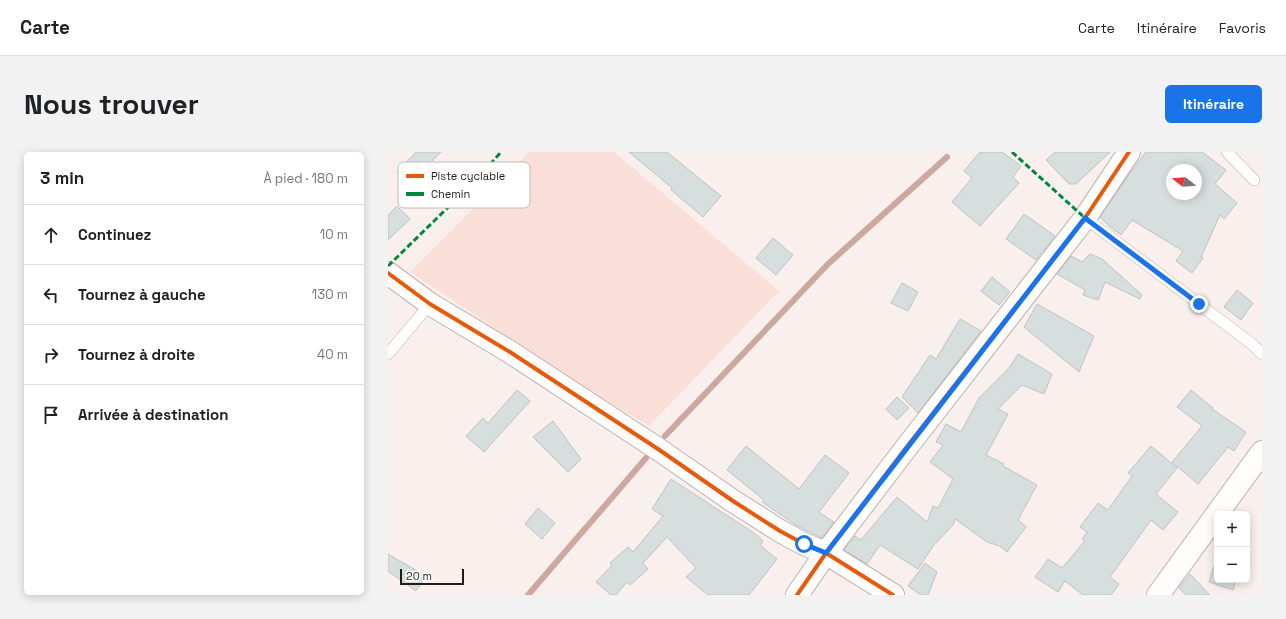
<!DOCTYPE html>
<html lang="fr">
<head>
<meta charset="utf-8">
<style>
  :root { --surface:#fff; --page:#f2f2f2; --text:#202124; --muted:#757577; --line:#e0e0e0; --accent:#1a73e8 }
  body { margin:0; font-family:"Space Grotesk",sans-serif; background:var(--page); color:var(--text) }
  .controls { position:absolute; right:12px; bottom:12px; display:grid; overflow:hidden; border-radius:6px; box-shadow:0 2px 10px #0003 }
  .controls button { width:36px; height:36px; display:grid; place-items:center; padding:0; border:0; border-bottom:1px solid var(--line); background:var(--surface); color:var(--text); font:20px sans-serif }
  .compass { position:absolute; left:778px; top:12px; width:36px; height:36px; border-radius:50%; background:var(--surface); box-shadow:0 2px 10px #0003; rotate:287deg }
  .scale { position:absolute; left:12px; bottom:10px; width:64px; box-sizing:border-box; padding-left:4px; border:2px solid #261a17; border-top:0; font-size:11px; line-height:14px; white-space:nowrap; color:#261a17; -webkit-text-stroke:3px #fff; paint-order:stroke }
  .stop { position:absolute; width:12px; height:12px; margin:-9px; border:3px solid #1a73e8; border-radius:50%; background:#fff }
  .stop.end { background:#1a73e8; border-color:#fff; box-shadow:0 1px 4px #0008 }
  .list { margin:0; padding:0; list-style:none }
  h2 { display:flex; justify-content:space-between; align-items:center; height:52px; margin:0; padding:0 16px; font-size:17px }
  h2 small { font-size:13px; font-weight:400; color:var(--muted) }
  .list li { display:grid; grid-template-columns:26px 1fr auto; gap:12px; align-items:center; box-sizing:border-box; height:60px; padding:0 16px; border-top:1px solid var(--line) }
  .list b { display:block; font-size:15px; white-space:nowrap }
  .list em { font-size:13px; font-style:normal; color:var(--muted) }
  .icon { flex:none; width:22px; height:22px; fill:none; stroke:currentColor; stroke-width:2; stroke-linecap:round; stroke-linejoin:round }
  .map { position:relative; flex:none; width:874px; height:443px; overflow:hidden; border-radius:6px }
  header { display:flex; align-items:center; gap:24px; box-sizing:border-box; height:56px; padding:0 20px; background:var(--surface); border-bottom:1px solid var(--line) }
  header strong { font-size:19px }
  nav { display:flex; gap:22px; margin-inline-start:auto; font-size:14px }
  .intro { display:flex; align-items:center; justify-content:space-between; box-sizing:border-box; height:96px; padding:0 24px }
  h1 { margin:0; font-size:28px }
  .button { padding:10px 18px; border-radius:6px; background:var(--accent); color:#fff; font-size:14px; font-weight:700 }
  main { display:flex; gap:24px; padding:0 24px }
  aside { flex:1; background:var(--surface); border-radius:6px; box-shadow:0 2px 10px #0003 }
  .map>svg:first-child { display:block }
  .green { fill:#faded8 }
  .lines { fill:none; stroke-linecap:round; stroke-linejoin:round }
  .stream { stroke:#cda8a0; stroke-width:6 }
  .building { fill:#d6dede; stroke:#bfc2c2; fill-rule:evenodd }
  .lane-casing { stroke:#bcb1af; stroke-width:12 }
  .street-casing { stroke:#bcb1af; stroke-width:24 }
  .lane { stroke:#fefdfc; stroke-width:11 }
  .street { stroke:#fefdfc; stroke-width:22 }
  .quiet { stroke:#00873e; stroke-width:3; stroke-dasharray:6 3; stroke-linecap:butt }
  .cycleway-casing { stroke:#fff; stroke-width:6 }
  .cycleway { stroke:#e8590c; stroke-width:4 }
  .route { stroke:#1a73e8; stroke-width:5 }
  .key { fill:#fff; stroke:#bebab9; stroke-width:1 }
  .key-label { font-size:11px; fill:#261a17 }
</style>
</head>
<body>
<header>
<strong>Carte</strong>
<nav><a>Carte</a><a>Itinéraire</a><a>Favoris</a></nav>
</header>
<div class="intro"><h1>Nous trouver</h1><a class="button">Itinéraire</a></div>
<main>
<aside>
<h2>3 min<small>À pied · 180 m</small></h2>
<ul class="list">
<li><svg class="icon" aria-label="ahead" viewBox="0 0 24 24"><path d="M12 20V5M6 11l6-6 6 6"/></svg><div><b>Continuez</b></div><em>10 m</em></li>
<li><svg class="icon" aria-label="left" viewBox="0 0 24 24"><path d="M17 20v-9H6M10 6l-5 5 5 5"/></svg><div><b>Tournez à gauche</b></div><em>130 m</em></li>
<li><svg class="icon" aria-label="right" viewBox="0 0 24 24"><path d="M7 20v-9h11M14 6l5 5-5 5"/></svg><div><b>Tournez à droite</b></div><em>40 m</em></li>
<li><svg class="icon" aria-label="arrive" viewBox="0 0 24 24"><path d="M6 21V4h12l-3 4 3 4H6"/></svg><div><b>Arrivée à destination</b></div></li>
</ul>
</aside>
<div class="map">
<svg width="874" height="443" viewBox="0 0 874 443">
  <rect width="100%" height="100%" fill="#f9f0ee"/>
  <!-- green -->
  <path class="green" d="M 141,0 L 226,0 L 391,139 L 261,274 L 204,240 L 22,120 Z"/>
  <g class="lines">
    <!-- stream -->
    <path class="stream" d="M 277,284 L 440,112 L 559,5
      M 140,443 L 258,306"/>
  </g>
  <!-- building -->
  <path class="building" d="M 28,0 L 53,0 L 21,32 L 9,20 Z
    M 241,0 L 279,0 L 333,44 L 315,65 L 283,38 L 284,36 Z
    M 592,0 L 614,0 L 633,14 L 625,25 L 631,31 L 592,74 L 564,50 L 584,26 L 576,19 Z
    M 667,0 L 722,0 L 688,32 L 681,32 L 658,8 Z
    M 758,0 L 814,0 L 838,18 L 827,32 L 849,51 L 836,67 L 832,63 L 813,105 L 815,106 L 804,121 L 788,109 L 795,99 L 744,68 L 733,83 L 721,74 L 712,65 L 742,21 ZM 784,18 L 808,18 L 808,42 L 784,42 Z
    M 9,54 L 22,67 L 0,88 L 0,63 Z
    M 636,62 L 667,84 L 648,108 L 618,87 Z
    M 385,86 L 405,103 L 388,123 L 368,106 Z
    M 702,102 L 714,107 L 754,143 L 752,147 L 717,130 L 710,148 L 695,143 L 697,138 L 669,122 L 683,104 L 694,110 Z
    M 604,125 L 622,140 L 611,153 L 593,139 Z
    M 514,131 L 530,140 L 520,159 L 503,151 Z
    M 849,138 L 865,151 L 853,168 L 836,155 Z
    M 649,152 L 706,184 L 691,220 L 636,175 Z
    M 572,167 L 593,179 L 530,261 L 514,245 L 542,203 L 548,207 Z
    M 630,202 L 664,222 L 656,242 L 634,233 L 610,257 L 620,262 L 598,303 L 616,312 L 615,314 L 649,333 L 630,368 L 638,375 L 619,400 L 612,394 L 599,390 L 567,367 L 565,373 L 545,394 L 530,417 L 492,393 L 479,412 L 456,398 L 467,384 L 473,388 L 509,345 L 539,370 L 545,354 L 550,356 L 565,327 L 542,310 L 555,293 L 548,290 L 558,272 L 573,280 L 591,246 L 621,216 Z
    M 129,238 L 142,249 L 96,300 L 78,284 L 95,266 L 100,271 Z
    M 803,238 L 825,256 L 824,257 L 858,280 L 846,299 L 840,295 L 810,332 L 784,310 L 814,274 L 789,255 Z
    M 509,245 L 521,256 L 509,268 L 498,257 Z
    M 165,269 L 193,307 L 180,320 L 145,285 Z
    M 358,294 L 411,337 L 437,303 L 461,321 L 431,360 L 446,370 L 434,386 L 408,373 L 374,350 L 376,348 L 339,318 Z
    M 763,294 L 789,316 L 768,342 L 790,360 L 775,378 L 763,368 L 722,425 L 731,432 L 723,443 L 695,443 L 677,429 L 670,440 L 647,425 L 660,407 L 674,416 L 697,389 L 694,387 L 699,380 L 692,375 L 710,351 L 720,358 L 744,324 L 740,321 Z
    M 283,327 L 366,381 L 375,389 L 372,393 L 389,407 L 361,443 L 320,443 L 298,425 L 308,416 L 279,385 L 255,411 L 260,417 L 242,433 L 239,430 L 228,443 L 223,443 L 208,430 L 224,413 L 222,411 L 240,395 L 245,400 L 275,364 L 264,357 Z
    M 150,356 L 167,371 L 154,387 L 137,372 Z
    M 0,402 L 24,416 L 38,425 L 28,439 L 0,419 Z
    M 537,411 L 549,420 L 540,443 L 533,443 L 520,434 Z
    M 826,414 L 829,415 L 829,428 L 848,428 L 845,438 L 821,430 Z
    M 802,422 L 822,443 L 798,443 L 791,436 Z"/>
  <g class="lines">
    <defs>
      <path id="lane" d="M 839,0 L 866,28
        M 697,66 L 864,192 L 874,202
        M 0,202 L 42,152"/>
      <path id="street" d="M 0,121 L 42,152 L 122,200 L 270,297 L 345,349 L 392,379 L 416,392 L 438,401 L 505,443
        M 409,443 L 438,401 L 518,296 L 697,66 L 741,0
        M 770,443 L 874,300"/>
    </defs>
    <!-- lane casing -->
    <use href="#lane" class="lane-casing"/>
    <!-- street casing -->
    <use href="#street" class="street-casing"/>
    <!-- lane -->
    <use href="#lane" class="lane"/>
    <!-- street -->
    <use href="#street" class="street"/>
    <!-- quiet -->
    <path class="quiet" d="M 624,0 L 697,66
      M 0,114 L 89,27 L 113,0"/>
    <defs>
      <path id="cycleway" d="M 0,121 L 42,152 L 122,200 L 270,297 L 345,349 L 392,379 L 416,392 L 438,401 L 505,443
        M 409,443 L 438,401 L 518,296 L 697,66 L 741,0"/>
    </defs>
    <!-- cycleway casing -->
    <use href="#cycleway" class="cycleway-casing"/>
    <!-- cycleway -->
    <use href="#cycleway" class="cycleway"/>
  </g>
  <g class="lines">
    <!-- route -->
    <path class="route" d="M 416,392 L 438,401 L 697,66 L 811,152"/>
  </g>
  <!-- legend -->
  <rect x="10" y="10" width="132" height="46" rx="6" class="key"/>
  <rect x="18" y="22" width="18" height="4" fill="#e8590c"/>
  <rect x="18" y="40" width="18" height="4" fill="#00873e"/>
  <g class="key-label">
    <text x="43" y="28">Piste cyclable</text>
    <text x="43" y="46">Chemin</text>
  </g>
</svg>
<div class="controls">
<button>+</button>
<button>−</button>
</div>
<svg class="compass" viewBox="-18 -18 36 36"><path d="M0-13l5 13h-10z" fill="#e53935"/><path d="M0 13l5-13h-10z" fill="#757577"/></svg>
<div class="scale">20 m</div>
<div class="stop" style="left:416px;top:392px"></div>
<div class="stop end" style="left:811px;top:152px"></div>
</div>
</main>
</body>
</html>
